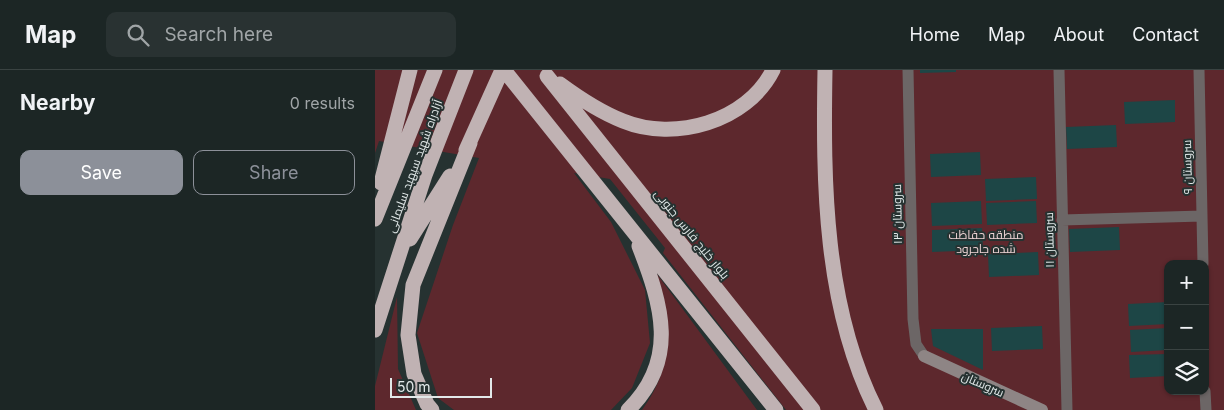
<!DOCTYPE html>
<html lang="en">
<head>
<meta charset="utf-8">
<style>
  :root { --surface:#1c2625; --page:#293232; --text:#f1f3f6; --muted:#a0a5a7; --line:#3a4342; --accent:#8c9099 }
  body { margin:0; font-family:Inter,Cairo,sans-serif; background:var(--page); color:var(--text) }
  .controls { position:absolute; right:15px; bottom:15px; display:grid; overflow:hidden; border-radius:10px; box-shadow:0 1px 4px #0004 }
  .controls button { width:45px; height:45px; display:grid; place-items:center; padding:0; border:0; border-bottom:1px solid var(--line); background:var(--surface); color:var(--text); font:25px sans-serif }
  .scale { position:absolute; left:15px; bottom:12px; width:102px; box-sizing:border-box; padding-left:5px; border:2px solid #e2e9e9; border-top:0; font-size:14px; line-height:18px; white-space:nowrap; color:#e2e9e9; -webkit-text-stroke:4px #263231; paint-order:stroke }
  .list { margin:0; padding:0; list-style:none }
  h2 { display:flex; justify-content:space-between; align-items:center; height:65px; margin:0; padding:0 20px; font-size:21px }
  h2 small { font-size:16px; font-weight:400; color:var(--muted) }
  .actions { display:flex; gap:10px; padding:15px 20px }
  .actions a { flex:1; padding:11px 0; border:1px solid var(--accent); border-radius:10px; text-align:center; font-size:18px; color:var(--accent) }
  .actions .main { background:var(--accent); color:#fff }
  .icon { flex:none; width:28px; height:28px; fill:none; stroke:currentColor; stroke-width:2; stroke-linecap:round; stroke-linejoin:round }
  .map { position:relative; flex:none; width:849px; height:340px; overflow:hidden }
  header { display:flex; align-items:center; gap:30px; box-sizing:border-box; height:70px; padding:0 25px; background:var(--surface); border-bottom:1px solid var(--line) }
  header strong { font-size:24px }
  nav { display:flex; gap:28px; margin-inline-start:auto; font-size:18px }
  .search { width:350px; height:45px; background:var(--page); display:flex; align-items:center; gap:12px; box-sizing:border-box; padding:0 18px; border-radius:10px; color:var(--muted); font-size:19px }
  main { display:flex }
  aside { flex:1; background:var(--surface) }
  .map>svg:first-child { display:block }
  .green { fill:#5d282d; fill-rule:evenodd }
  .building { fill:#1d4646 }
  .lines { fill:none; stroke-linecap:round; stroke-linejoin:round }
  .street { stroke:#6c6666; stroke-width:11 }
  .secondary { stroke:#8e8585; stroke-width:12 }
  .highway { stroke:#c0b2b3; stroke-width:15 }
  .labels { text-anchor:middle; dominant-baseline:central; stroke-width:4; stroke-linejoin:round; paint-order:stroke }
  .street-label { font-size:12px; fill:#e2e9e9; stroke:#263231 }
  .park-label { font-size:12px; fill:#eed4d5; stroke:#263231 }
</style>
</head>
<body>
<header>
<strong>Map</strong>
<div class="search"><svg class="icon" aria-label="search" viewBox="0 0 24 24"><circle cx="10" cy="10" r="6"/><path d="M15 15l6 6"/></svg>Search here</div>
<nav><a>Home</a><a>Map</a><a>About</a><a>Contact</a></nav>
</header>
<main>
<aside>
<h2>Nearby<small>0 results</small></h2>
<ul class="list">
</ul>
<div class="actions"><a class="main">Save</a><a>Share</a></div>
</aside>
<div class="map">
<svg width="849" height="340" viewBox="0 0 849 340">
  <rect width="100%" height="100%" fill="#263231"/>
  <!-- green -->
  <path class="green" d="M 0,0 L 849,0 L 849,340 L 411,340 L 288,183 L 290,178 L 235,109 L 199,103 L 236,152 L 270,220 L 275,273 L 257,318 L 236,340 L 79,340 L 63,328 L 42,263 L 78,155 L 104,88 L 4,71 L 0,83 ZM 793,194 L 830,194 L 830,321 L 793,321 Z
    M 279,200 L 382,340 L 267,340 C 303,290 292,255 279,200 Z
    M 22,227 L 23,299 L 41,340 L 0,340 L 0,316 Z"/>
  <!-- building -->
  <path class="building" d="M 545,0 L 581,0 L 581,2 L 545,3 Z
    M 800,30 L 800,52 L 750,54 L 749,32 Z
    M 741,55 L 742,77 L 692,79 L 691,57 Z
    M 605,82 L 606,105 L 556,107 L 555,84 Z
    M 661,107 L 662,129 L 611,131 L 610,109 Z
    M 606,131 L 607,154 L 557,156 L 556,133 Z
    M 661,131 L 662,153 L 612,155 L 611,133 Z
    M 744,157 L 745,180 L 695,182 L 694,159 Z
    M 607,158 L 608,180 L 557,182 L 557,160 Z
    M 663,182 L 664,205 L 614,207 L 613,184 Z
    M 793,232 L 793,254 L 754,256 L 753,234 Z
    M 667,256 L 668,279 L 617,281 L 616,258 Z
    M 793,258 L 793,280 L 756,282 L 755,260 Z
    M 556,259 L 608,259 L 608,300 L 558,276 Z
    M 793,284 L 793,306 L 755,308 L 754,285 Z"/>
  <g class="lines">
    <!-- street -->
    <path class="street" d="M 533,0 L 538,249 L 541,274 L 549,286
      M 684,0 L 692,340
      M 824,0 L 828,194
      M 687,150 L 827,146
      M 830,321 L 831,340"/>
    <!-- secondary -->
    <path class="secondary" d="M 549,286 L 667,340"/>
    <!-- highway -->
    <path class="highway" d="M 129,0 L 401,340
      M 450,0 C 448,113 449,237 501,340
      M 172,6 L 438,340
      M 185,14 C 204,28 225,42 248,51 C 299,72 372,52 398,0
      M 91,80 L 127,0
      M 6,113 L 35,0
      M 0,149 L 60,0
      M 35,169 L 75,106
      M 0,260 L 50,105 L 91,0
      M 57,340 L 52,334 L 39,304 L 33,265 L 38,215 L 95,73
      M 253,340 C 304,290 287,235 264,176"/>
  </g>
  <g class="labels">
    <!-- street labels -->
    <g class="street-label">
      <text transform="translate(39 96) rotate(-70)">آزادراه شهید سپهبد سلیمانی</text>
      <text transform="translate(812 97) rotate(-91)">سروستان ۹</text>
      <text transform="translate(522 144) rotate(-91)">سروستان ۱۳</text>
      <text transform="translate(317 164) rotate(51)">بلوار خلیج فارس جنوبی</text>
      <text transform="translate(674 170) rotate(-91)">سروستان ۱۱</text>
      <text transform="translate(608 314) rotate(24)">سروستان</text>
    </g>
    <!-- park labels -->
    <g class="park-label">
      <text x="611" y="164">منطقه حفاظت<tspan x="611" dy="14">شده جاجرود</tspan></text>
    </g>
  </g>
</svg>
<div class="controls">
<button>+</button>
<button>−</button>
<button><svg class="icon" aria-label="layers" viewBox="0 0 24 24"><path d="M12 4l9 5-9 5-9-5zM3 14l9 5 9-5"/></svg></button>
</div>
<div class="scale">50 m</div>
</div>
</main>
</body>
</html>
